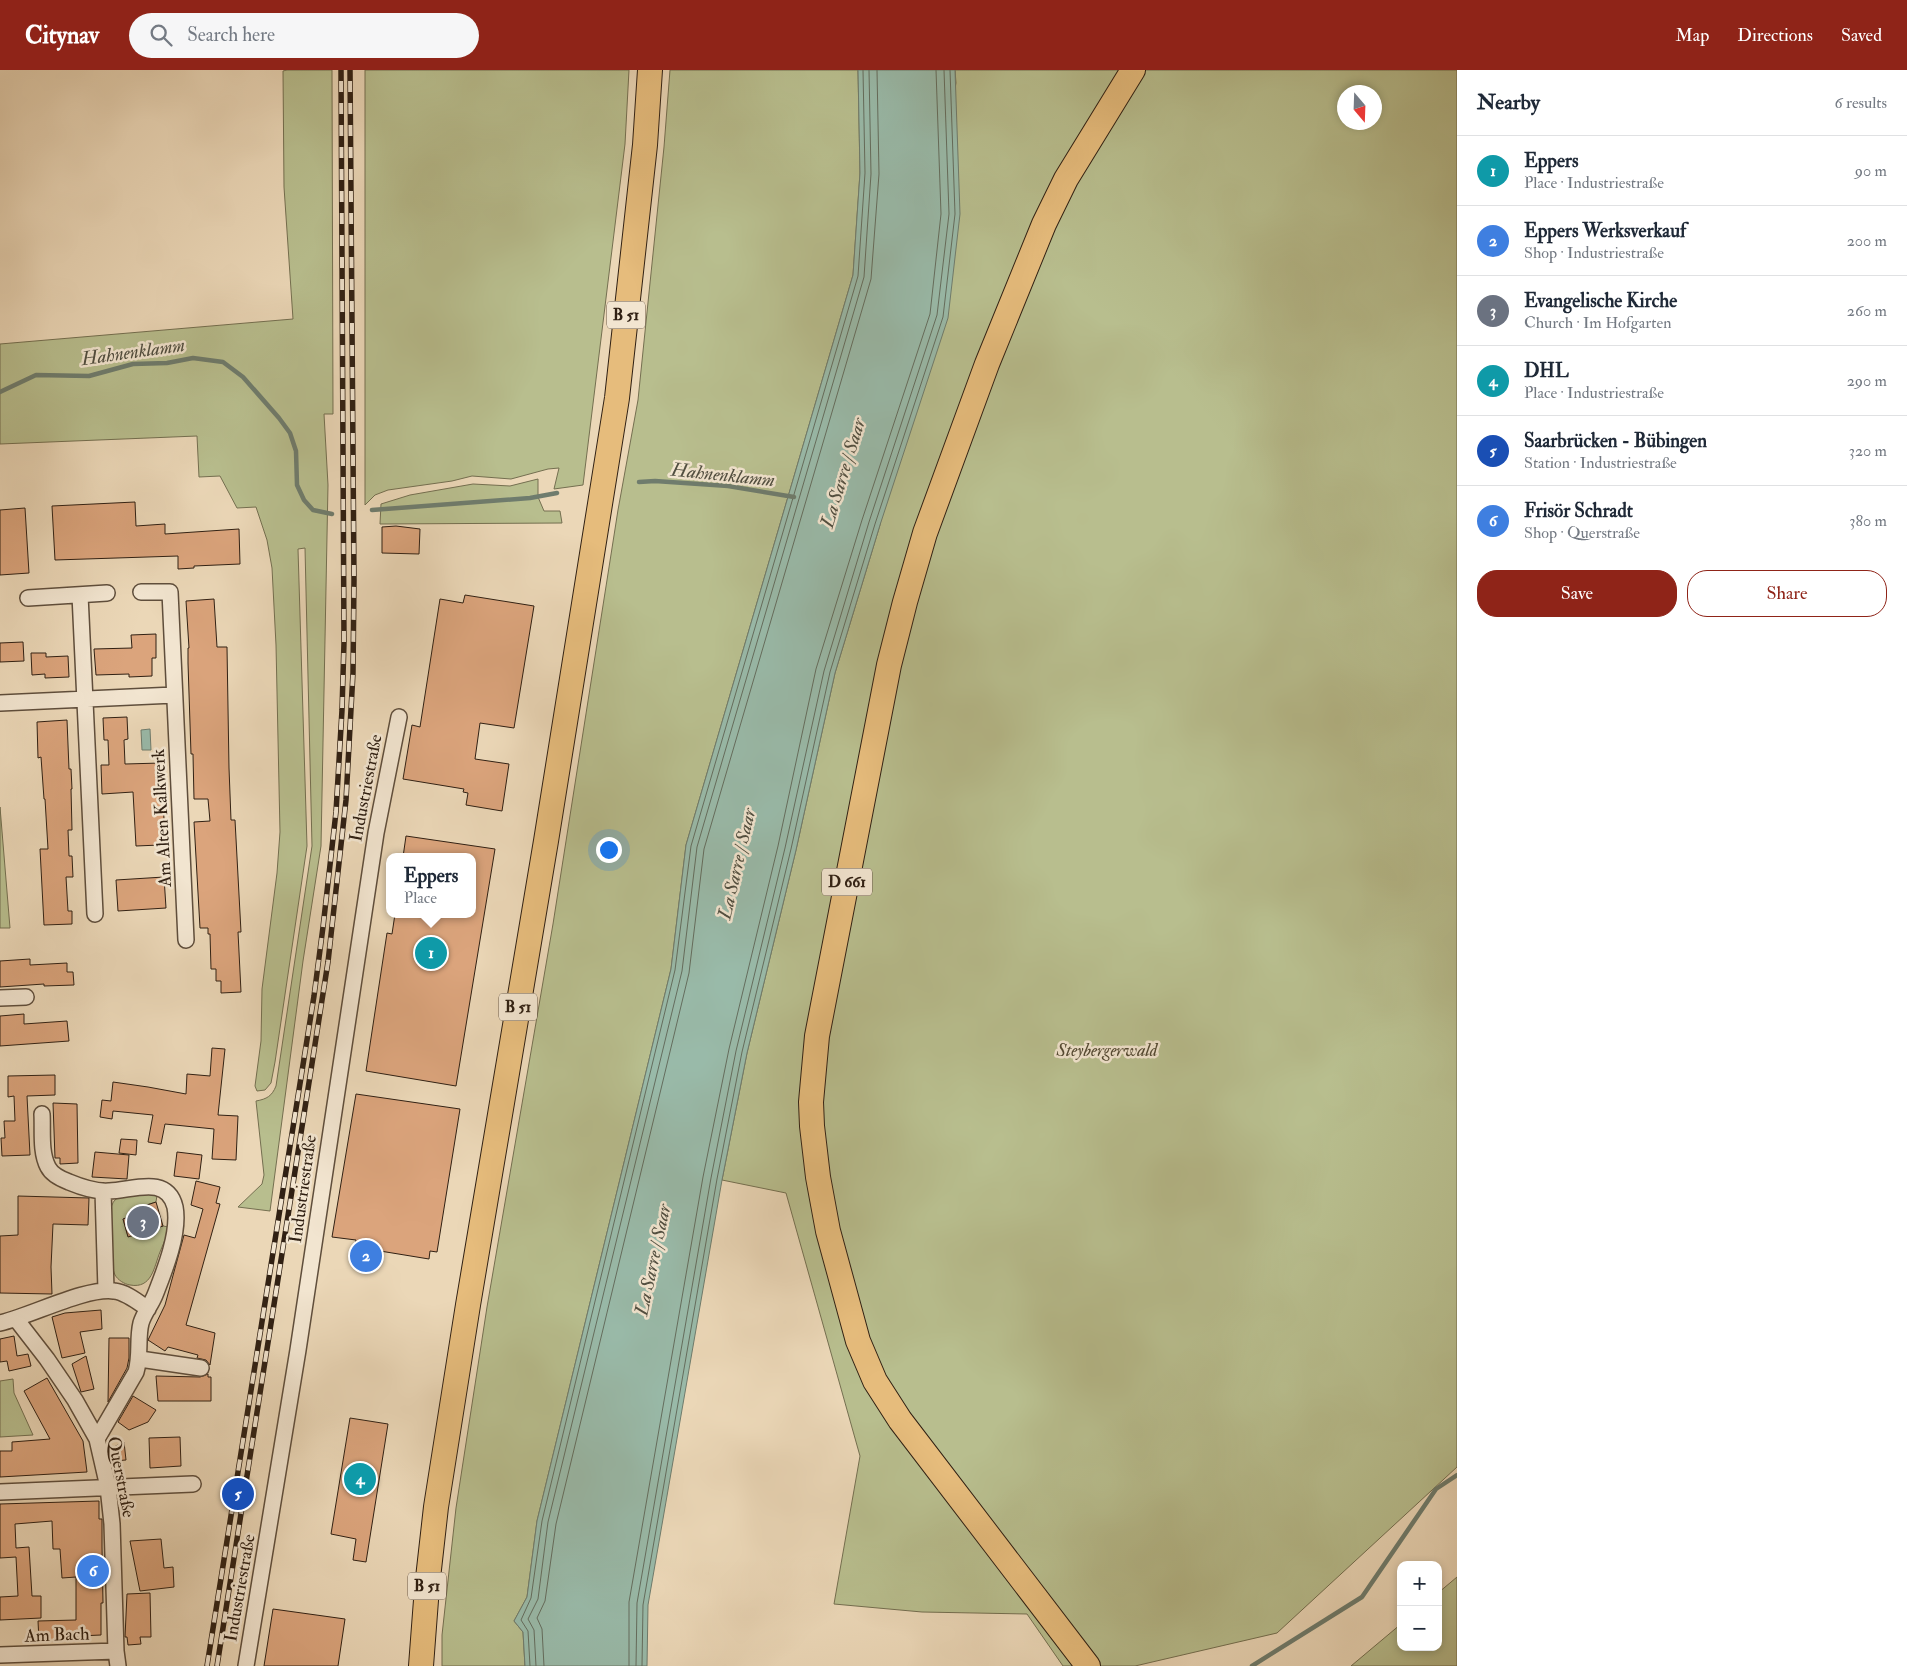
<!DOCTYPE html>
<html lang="en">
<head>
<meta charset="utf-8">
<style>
  :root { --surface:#fff; --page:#f6f6f7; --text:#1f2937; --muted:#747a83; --line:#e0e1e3; --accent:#8f2418 }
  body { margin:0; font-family:"IM FELL Double Pica",serif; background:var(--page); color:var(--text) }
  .controls { position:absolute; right:15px; bottom:15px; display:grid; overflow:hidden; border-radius:10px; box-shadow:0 2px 8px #0003 }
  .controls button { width:45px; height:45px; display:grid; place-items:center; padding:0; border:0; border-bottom:1px solid var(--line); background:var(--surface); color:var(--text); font:25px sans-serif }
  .compass { position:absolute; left:1337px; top:15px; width:45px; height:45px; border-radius:50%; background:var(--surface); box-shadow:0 2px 8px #0003; rotate:161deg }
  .you { position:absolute; left:608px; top:779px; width:18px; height:18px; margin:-12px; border:4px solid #fff; border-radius:50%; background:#1a73e8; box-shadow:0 0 0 8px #1a73e833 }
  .badge { display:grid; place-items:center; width:32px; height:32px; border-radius:50%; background:var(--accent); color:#fff; font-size:16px; font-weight:700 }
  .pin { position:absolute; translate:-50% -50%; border:2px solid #fff; box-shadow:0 1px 5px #0006 }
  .popup { position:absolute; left:386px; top:783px; width:90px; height:65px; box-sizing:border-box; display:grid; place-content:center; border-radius:10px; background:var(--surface); filter:drop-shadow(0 1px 4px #0005); font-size:16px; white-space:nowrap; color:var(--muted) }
  .popup b { font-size:19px; color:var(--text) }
  .popup::after { content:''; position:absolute; left:50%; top:100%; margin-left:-10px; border:10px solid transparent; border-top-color:var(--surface) }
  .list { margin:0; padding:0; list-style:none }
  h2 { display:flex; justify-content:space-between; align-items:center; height:65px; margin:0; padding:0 20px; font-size:21px }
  h2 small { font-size:16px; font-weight:400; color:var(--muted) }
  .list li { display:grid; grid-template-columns:32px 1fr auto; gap:15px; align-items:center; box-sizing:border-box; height:70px; padding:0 20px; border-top:1px solid var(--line) }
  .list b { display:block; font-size:19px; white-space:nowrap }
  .list p { margin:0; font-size:16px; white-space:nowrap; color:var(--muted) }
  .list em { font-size:16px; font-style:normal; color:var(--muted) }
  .actions { display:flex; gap:10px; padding:15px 20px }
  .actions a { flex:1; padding:11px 0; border:1px solid var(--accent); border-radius:20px; text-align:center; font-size:18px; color:var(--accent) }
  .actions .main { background:var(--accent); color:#fff }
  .icon { flex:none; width:28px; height:28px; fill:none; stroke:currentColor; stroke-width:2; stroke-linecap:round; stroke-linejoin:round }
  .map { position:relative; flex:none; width:1457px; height:1596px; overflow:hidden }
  header { display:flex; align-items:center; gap:30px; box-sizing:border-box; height:70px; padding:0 25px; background:var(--accent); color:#fff }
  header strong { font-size:24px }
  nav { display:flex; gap:28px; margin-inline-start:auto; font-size:18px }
  .search { width:350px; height:45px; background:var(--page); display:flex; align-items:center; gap:12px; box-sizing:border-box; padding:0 18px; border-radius:28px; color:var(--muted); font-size:19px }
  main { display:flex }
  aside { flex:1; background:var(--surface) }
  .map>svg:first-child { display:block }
  .green { fill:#b8be8e; stroke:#746f50; fill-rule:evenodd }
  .water { fill:#99baa9; stroke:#6f7c6d }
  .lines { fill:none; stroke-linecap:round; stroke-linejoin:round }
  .shore { stroke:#646d5e; stroke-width:1 }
  .stream { stroke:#6f7c6d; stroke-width:4.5 }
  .building { fill:#dba47c; stroke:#302013 }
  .street-casing { stroke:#5f4e3c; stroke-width:18 }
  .primary-casing { stroke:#302013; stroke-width:26 }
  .street { stroke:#f2e5d0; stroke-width:15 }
  .primary { stroke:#e6bc7c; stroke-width:24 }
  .rail-casing { stroke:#302013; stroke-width:5.5 }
  .rail { stroke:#f2e5d0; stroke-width:4; stroke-dasharray:11; stroke-linecap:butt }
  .labels { text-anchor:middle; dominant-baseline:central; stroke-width:5; stroke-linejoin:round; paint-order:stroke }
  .shield { fill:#f2e5d0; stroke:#6a5b4c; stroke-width:1 }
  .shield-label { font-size:16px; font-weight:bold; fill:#302013 }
  .street-label { font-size:18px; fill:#302013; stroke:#f2e5d0 }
  .park-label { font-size:18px; font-style:italic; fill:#524832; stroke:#f2e5d0 }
  .water-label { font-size:19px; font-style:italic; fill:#504e40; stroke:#f2e5d0 }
</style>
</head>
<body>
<header>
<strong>Citynav</strong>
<div class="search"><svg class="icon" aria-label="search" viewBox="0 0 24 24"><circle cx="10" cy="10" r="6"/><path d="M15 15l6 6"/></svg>Search here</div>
<nav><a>Map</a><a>Directions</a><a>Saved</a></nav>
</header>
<main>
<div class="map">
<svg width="1457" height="1596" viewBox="0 0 1457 1596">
  <rect width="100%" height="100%" fill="#ebd7b7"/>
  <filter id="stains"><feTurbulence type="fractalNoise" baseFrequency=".004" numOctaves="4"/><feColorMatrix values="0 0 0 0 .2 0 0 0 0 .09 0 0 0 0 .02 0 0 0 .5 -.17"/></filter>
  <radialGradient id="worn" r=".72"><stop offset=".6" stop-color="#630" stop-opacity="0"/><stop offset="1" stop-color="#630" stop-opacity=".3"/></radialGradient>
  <!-- green -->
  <path class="green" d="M 287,0 L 332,0 L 333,344 L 324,344 L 328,415 L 321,776 L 303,891 L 270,1141 L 238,1137 L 262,1114 L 264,1105 L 256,1031 C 267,1029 272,1026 276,1016 L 312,776 L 305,478 L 298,479 L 307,776 L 275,992 L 271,1013 L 265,1020 L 257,1021 L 255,1016 L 261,971 L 262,919 L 277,803 L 280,762 L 276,575 L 272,498 L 267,470 L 256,437 L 237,438 L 220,406 L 199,407 L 197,366 L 0,374 L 0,274 L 293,249 L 284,117 L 283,1 Z
    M 365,0 L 629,0 L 625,74 L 583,415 L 554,419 L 559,398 L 548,399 L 511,409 L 472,406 L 452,411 L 388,420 L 375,425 L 365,435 Z
    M 670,0 L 858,0 L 860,103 L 853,205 L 686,775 L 671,899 L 537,1451 L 527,1527 L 514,1551 L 523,1562 L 525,1596 L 442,1596 L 442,1565 L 456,1438 L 487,1237 L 553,854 L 618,440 L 638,330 L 664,77 Z
    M 955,0 L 1457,0 L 1457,1397 L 1277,1563 L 1135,1596 L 1063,1596 L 1027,1544 L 922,1542 L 834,1534 L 860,1386 L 786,1123 L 722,1110 L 747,983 L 796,780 L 835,603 L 880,455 L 956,13 ZM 1344,22 L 1374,22 L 1374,52 L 1344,52 Z
    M 538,409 L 538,427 L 544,441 L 560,441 L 562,453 L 380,454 L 381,434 L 410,425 L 473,414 L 510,416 Z
    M 0,737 L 10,858 L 0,858 Z
    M 137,1122 L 157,1125 L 156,1132 L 130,1140 L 131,1146 L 123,1149 L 128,1166 L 163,1156 L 169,1157 C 167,1167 163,1174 160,1182 C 154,1197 152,1219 130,1215 C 124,1214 118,1210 115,1205 C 109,1192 105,1139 115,1130 C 120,1125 130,1124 137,1122 Z
    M 13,1309 L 14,1323 L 33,1365 L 0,1367 L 0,1311 Z
    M 1457,1507 L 1457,1596 L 1351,1596 L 1401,1554 L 1401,1577 L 1438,1577 L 1438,1523 Z"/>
  <!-- water -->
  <path class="water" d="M 858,0 L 955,0 L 960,144 L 948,248 L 880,455 L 835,603 L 796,780 L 747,983 L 722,1110 L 648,1535 L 647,1596 L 525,1596 L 523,1562 L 514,1551 L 527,1527 L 537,1451 L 671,899 L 686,775 L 853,205 L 860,103 Z
    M 150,659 L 151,680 L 142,680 L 141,660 Z"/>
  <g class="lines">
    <!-- shore -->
    <path class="shore" d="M 530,1596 L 528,1561 L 521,1550 L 531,1528 L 542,1451 L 675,900 L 691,776 L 858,206 L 865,103 L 863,0
      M 536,1596 L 534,1560 L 528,1549 L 538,1529 L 548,1452 L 682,901 L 697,777 L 864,207 L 871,104 L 869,0
      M 544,1596 L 542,1559 L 537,1548 L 545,1531 L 556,1454 L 689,903 L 704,779 L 871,209 L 879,104 L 877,0
      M 629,1596 L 629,1532 L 703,1107 L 729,979 L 778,776 L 816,599 L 862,450 L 930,244 L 941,144 L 936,0
      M 636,1596 L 637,1533 L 711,1108 L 736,981 L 785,778 L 824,601 L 869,452 L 937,245 L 949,144 L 944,0
      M 642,1596 L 643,1535 L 717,1109 L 742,982 L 791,779 L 830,602 L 875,454 L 943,247 L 955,144 L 950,0"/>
    <!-- stream -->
    <path class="stream" d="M 0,322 L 36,305 L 89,306 L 133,294 L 167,293 L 193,288 L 223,292 L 243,307 L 279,348 L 290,363 L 296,381 L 297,415 L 304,430 L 313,440 L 332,444
      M 639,412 L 655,411 L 728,416 L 794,427
      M 372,440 L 530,428 L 557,423
      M 1252,1596 L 1362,1527 L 1436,1419 L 1457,1405"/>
  </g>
  <!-- building -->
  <path class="building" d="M 135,432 L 136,456 L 165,454 L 165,464 L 239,459 L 240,494 L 194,496 L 194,498 L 178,499 L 178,486 L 55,490 L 52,436 Z
    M 25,438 L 29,503 L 0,505 L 0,440 Z
    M 396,456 L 420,459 L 419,484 L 382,483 L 382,457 Z
    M 465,525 L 534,536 L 514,658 L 480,653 L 475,689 L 509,694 L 502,741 L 466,735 L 468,723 L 463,722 L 464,719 L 403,709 L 412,655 L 420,657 L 440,529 L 463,533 Z
    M 214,529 L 217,577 L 227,577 L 229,698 L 231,750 L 235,750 L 241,862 L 238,862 L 241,922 L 221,923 L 221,911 L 216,911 L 216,899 L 211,899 L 210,864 L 208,864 L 208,858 L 200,858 L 194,752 L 210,751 L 208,729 L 194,729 L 193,684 L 191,684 L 188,593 L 188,578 L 189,578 L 186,531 Z
    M 156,564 L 156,588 L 152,588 L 152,606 L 129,607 L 129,604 L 96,605 L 94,579 L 132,578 L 131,565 Z
    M 23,572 L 24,591 L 0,592 L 0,573 Z
    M 31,583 L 46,583 L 46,587 L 68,586 L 69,607 L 45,608 L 45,604 L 32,605 Z
    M 127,647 L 128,669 L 124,670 L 125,694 L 161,693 L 165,768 L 160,768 L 160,775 L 136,776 L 133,722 L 102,724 L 101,695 L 109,695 L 108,670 L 104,670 L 103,648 Z
    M 67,650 L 69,699 L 71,699 L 72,719 L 71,719 L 72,760 L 68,760 L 69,786 L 72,786 L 73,807 L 66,807 L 68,841 L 72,841 L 72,854 L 44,855 L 40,779 L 48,779 L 45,729 L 44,729 L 41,687 L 38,688 L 37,652 Z
    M 406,766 L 495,779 L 456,1016 L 366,1001 L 387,863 L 392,864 L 395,844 L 472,844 L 472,787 L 403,787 Z
    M 164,807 L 166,838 L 118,841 L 116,810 Z
    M 30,889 L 30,895 L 67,893 L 67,902 L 73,902 L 74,915 L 44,916 L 44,914 L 0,917 L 0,891 Z
    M 24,944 L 24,954 L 67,951 L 69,971 L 0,976 L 0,946 Z
    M 212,978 L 225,979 L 218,1045 L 238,1046 L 236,1090 L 212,1089 L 214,1059 L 165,1054 L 161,1074 L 148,1072 L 153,1045 L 113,1041 L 112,1049 L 100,1047 L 102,1030 L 111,1031 L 113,1012 L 148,1017 L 186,1024 L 187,1004 L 210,1006 Z
    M 55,1005 L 55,1025 L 27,1026 L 30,1085 L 2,1086 L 1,1068 L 5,1068 L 4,1051 L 15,1051 L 14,1026 L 8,1027 L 8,1006 Z
    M 356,1024 L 460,1039 L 437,1182 L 430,1181 L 429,1189 L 374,1180 L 372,1193 L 358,1191 L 360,1178 L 355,1177 L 356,1170 L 332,1167 Z
    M 53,1033 L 77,1034 L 78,1093 L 60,1094 L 60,1088 L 55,1088 Z
    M 121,1069 L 137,1070 L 136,1085 L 119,1083 Z
    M 95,1082 L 129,1085 L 127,1109 L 92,1107 Z
    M 177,1082 L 202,1085 L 199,1109 L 174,1106 Z
    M 196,1111 L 220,1117 L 216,1133 L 220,1134 L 186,1255 L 215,1263 L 210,1295 L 206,1290 L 197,1288 L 198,1285 L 168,1277 L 165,1281 L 148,1270 L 165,1235 L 184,1165 L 195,1168 L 203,1139 L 191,1135 Z
    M 18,1126 L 89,1128 L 88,1155 L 53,1154 L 51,1197 L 52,1224 L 0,1223 L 0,1166 L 18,1165 Z
    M 156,1132 L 163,1156 L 128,1167 L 123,1149 L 131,1146 L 129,1141 Z
    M 101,1240 L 102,1259 L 80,1262 L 85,1283 L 62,1288 L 52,1247 L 65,1243 Z
    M 14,1266 L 17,1286 L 28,1284 L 31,1296 L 9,1301 L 7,1291 L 0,1292 L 0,1269 Z
    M 109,1268 L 129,1268 L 129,1288 L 127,1298 L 108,1332 Z
    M 86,1286 L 94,1319 L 81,1322 L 72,1294 Z
    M 208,1304 L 208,1307 L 211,1307 L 211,1331 L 158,1331 L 156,1306 L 200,1307 Z
    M 47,1308 L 83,1371 L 87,1402 L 0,1407 L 0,1381 L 12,1381 L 12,1372 L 50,1369 L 24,1321 Z
    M 133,1326 L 156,1340 L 148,1352 L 129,1360 L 118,1352 Z
    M 350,1348 L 388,1354 L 366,1492 L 353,1490 L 356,1469 L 331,1464 Z
    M 180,1367 L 181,1396 L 150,1398 L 149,1368 Z
    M 124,1372 L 126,1390 L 113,1391 L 112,1378 Z
    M 99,1431 L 99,1449 L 102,1449 L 102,1477 L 103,1533 L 101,1533 L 101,1565 L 56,1567 L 56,1571 L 39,1571 L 38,1551 L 76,1550 L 76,1507 L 62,1508 L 60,1479 L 53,1479 L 52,1451 L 15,1454 L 16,1478 L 29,1477 L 32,1526 L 41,1526 L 41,1548 L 0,1550 L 0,1527 L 18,1526 L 16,1487 L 0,1488 L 0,1434 Z
    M 161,1469 L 164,1498 L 173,1497 L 174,1517 L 140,1521 L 130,1471 Z
    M 150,1523 L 151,1567 L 140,1567 L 141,1574 L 128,1575 L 127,1567 L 125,1567 L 127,1524 Z
    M 273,1539 L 345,1549 L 338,1596 L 264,1596 Z"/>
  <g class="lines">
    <defs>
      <path id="street" d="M 141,522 L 170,522 L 186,870
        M 80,525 L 95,844
        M 28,528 L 107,523
        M 0,633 L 174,625
        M 0,928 L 26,927
        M 42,1044 C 43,1060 40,1082 48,1097 C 52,1105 61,1109 69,1112 C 81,1117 96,1122 109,1121 C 131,1121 167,1104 175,1137 C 180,1163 164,1202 155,1225 C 151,1235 144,1243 141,1253 C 137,1269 141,1285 136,1302 L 97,1369
        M 103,1121 L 106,1220
        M 16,1249 L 47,1289 L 75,1330 L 97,1369 L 108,1417 L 112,1454 L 116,1581 L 118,1596
        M 0,1253 C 31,1246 86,1217 114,1221 C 126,1222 138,1232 148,1239
        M 140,1289 L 201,1298
        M 0,1422 L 193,1414
        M 0,1585 L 116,1581
        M 246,1596 L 298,1280 L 376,763 L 399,647"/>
      <path id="primary" d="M 421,1596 L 427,1517 L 436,1437 L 468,1235 L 546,771 L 617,328 L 645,75 L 650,0
        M 1088,1596 L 900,1350 L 875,1311 L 858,1271 L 828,1161 L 818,1107 L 812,1056 L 811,1032 L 817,966 L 889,595 L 905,532 L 925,463 L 987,294 L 1044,154 L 1066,109 L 1133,0"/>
    </defs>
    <!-- street casing -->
    <use href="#street" class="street-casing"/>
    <!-- primary casing -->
    <use href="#primary" class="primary-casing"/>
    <!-- street -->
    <use href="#street" class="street"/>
    <!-- primary -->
    <use href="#primary" class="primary"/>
    <defs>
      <path id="rail" d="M 207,1596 L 314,926 L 323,857 L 336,742 L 342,640 L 344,572 L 341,0
        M 217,1596 L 328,892 L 346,730 L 353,603 L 354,510 L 350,0"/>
    </defs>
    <!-- rail casing -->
    <use href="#rail" class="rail-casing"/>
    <!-- rail -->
    <use href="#rail" class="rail"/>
  </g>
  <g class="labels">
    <!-- shield labels -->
    <g class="shield">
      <rect x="607" y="231.5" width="38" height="27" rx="4"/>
      <rect x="822" y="798.5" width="50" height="27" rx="4"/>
      <rect x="499" y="923.5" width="38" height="27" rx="4"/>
      <rect x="408" y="1502.5" width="38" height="27" rx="4"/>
    </g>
    <g class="shield-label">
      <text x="626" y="245">B 51</text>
      <text x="847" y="812">D 661</text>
      <text x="518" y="937">B 51</text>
      <text x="427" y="1516">B 51</text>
    </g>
    <!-- street labels -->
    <g class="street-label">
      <text transform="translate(366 718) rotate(-79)">Industriestraße</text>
      <text transform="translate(162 748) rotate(-93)">Am Alten Kalkwerk</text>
      <text transform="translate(303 1119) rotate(-82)">Industriestraße</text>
      <text transform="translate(121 1407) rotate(79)">Querstraße</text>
      <text transform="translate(240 1518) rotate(-80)">Industriestraße</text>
      <text transform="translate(57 1565) rotate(-2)">Am Bach</text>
    </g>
    <!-- park labels -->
    <g class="park-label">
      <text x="1107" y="980">Steybergerwald</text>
    </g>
    <!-- water labels -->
    <g class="water-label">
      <text transform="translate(133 282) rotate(-8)">Hahnenklamm</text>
      <text transform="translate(843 403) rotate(-73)">La Sarre / Saar</text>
      <text transform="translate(723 405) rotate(6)">Hahnenklamm</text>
      <text transform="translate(737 794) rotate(-77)">La Sarre / Saar</text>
      <text transform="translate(653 1190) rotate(-78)">La Sarre / Saar</text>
    </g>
  </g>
  <rect width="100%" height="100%" filter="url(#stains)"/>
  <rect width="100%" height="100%" fill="url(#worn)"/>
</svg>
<div class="controls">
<button>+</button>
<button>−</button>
</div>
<svg class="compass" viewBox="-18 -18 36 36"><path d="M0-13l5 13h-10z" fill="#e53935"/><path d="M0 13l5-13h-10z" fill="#747a83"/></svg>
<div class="you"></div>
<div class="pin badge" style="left:431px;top:883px;background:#0f9aa8">1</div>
<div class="popup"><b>Eppers</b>Place</div>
<div class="pin badge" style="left:366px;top:1186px;background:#3f7fe0">2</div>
<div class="pin badge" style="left:143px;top:1152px;background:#6b7280">3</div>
<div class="pin badge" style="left:360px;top:1409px;background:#0f9aa8">4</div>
<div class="pin badge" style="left:238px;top:1424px;background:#1a4fb4">5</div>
<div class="pin badge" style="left:93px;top:1501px;background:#3f7fe0">6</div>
</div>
<aside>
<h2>Nearby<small>6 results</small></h2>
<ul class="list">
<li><span class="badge" style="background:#0f9aa8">1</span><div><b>Eppers</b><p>Place · Industriestraße</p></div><em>90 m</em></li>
<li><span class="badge" style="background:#3f7fe0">2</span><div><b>Eppers Werksverkauf</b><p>Shop · Industriestraße</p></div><em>200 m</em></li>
<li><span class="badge" style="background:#6b7280">3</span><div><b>Evangelische Kirche</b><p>Church · Im Hofgarten</p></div><em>260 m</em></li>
<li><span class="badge" style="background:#0f9aa8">4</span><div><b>DHL</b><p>Place · Industriestraße</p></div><em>290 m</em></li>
<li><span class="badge" style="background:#1a4fb4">5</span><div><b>Saarbrücken - Bübingen</b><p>Station · Industriestraße</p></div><em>320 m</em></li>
<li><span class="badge" style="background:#3f7fe0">6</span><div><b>Frisör Schradt</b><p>Shop · Querstraße</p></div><em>380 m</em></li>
</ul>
<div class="actions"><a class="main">Save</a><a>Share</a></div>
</aside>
</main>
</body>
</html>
